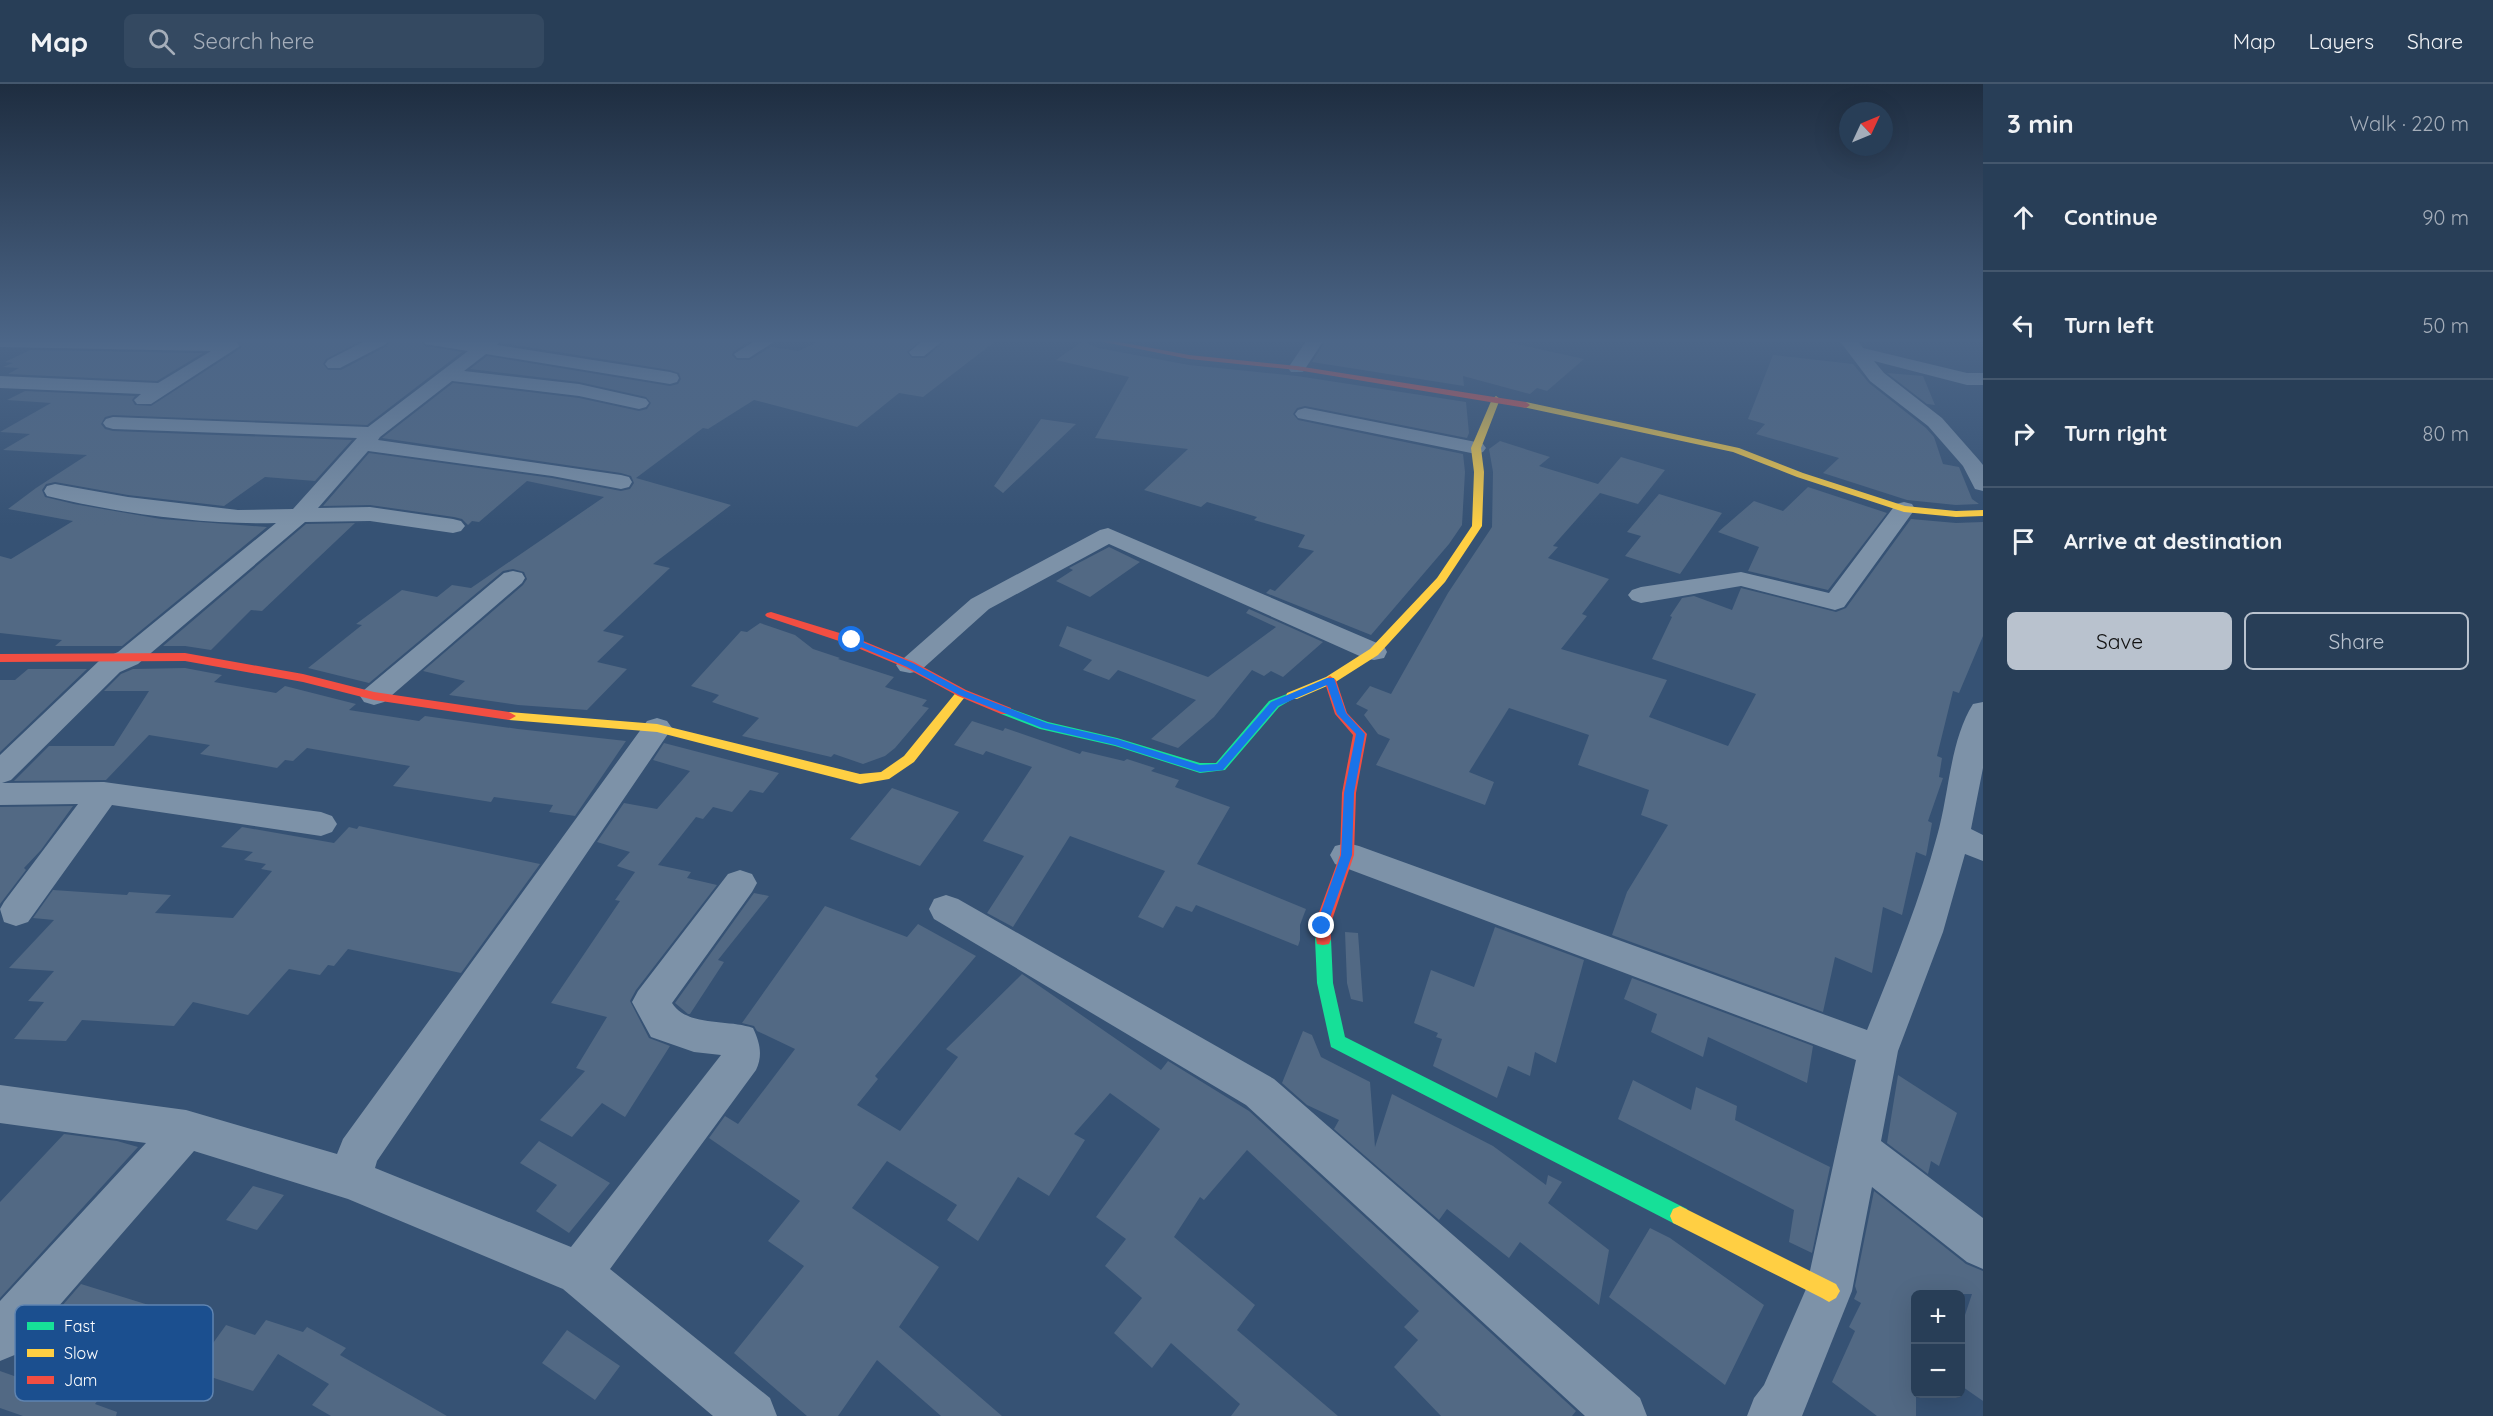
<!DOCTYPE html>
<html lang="en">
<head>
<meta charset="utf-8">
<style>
  :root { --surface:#283e57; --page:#344961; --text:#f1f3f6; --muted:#a5aeba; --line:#44576d; --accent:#b9c2ce }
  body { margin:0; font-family:Quicksand,sans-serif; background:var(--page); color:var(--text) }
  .controls { position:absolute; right:18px; bottom:18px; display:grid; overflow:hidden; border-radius:9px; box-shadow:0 6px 24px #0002 }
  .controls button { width:54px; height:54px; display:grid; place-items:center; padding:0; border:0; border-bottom:2px solid var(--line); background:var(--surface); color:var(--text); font:30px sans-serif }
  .compass { position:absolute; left:1839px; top:18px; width:54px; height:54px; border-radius:50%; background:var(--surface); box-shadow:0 6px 24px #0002; rotate:46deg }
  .stop { position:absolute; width:18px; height:18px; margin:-14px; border:4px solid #1a73e8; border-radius:50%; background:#fff }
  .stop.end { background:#1a73e8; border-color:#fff; box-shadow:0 2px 6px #0008 }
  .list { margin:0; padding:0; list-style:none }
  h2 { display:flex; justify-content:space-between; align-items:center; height:78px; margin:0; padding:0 24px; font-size:26px }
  h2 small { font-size:20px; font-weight:400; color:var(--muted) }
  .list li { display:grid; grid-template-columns:39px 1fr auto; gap:18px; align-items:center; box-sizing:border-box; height:108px; padding:0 24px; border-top:2px solid var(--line) }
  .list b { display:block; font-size:22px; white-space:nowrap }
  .list em { font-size:20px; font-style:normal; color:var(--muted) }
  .actions { display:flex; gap:12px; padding:18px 24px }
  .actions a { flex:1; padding:14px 0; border:2px solid var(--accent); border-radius:9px; text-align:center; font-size:21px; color:var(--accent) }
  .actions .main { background:var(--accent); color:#111 }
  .icon { flex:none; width:33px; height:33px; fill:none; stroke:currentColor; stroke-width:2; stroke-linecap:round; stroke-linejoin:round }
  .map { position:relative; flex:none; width:1983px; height:1332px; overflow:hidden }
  header { display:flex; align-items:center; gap:36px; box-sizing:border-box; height:84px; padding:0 30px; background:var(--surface); border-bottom:2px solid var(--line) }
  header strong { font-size:28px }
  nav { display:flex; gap:33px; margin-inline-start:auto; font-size:21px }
  .search { width:420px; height:54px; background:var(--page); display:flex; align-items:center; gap:15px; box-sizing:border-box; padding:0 21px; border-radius:9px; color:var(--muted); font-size:22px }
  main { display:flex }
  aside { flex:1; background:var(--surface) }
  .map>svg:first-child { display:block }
  .building { fill:#526984 }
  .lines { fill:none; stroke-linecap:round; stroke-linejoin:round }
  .street { fill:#7d92a8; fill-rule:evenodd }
  .fast { fill:#16e098; fill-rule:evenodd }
  .slow { fill:#ffcf43; fill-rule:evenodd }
  .jam { fill:#f24e42; fill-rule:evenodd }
  .route { fill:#1a73e8 }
  .key { fill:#1b4f8f; stroke:#5f84b1; stroke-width:1.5 }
  .key-label { font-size:16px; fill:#fff }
</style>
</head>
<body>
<header>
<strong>Map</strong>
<div class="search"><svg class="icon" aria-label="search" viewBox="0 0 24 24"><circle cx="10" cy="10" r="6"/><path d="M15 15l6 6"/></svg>Search here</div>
<nav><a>Map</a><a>Layers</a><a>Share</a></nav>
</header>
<main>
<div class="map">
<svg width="1983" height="1332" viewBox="0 0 1983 1332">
  <rect width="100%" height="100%" fill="#365274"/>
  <!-- building -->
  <path class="building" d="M 503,256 L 736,256 L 748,258 L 733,268 L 732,271 L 737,276 L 749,276 L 771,263 L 798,267 L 823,256 L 921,256 L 907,268 L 912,274 L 925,274 L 946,256 L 997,256 L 923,313 L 899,309 L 857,343 L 754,316 L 708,345 L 703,344 L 636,394 L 731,421 L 653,480 L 670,484 L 603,547 L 624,552 L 597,578 L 627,585 L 587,626 L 518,621 L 449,611 L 465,597 L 423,587 L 523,501 L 527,495 L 524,488 L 513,485 L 503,487 L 369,599 L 308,584 L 362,541 L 356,540 L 402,506 L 437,513 L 452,501 L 471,504 L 604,413 L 527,397 L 479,438 L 472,437 L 468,441 L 462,435 L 454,433 L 370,421 L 323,422 L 369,369 L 552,394 L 621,407 L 630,405 L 634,399 L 631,392 L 621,389 L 382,354 L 453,299 L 579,314 L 639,327 L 647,325 L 651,319 L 646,313 L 579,298 L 470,285 L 487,272 L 670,302 L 678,300 L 681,295 L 679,289 L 670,286 L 501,259 Z
    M 1326,256 L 1498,256 L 1584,275 L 1547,307 L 1537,304 L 1530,310 L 1463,292 L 1464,302 L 1312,278 Z
    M 239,257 L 363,256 L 326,275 L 323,280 L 328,286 L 341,286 L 387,262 L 391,256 L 421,256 L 425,262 L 462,268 L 367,341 L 113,331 L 105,333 L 101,340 L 105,345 L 113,347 L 352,356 L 315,397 L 265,393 L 224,422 L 128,411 L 55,398 L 46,400 L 42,406 L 45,413 L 74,420 L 161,435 L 267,443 L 122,562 L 55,562 L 62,556 L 0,549 L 0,472 L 11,475 L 73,437 L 8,425 L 36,404 L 87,371 L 3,366 L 30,350 L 0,348 L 51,319 L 7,316 L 25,307 L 135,312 L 132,316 L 135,321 L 151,322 L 241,264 Z
    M 1083,257 L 1098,264 L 1189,281 L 1297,292 L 1466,318 L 1469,349 L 1467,354 L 1305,322 L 1297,324 L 1293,330 L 1298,336 L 1463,370 L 1465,388 L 1462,441 L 1449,460 L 1371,551 L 1266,509 L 1270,505 L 1275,507 L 1314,467 L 1298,463 L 1305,451 L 1254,436 L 1257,433 L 1207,418 L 1201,423 L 1144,406 L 1188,365 L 1095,354 L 1129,293 L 1056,276 Z
    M 30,266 L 203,269 L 157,297 L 8,290 L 19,284 L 3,283 L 13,279 L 5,278 Z
    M 1773,271 L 1853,280 L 1869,299 L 1926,344 L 1934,353 L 1943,380 L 1959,383 L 1972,415 L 1979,420 L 1956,421 L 1907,416 L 1823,389 L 1839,374 L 1756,350 L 1765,340 L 1748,335 Z
    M 1887,289 L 1923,292 L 1935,321 L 1927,320 Z
    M 1041,335 L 1076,340 L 1003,409 L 994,402 Z
    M 1500,357 L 1550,373 L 1539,382 L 1598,400 L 1621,373 L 1665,386 L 1638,420 L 1600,409 L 1553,462 L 1558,463 L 1548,474 L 1609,495 L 1582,530 L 1587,532 L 1561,565 L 1667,596 L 1649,633 L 1728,662 L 1756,610 L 1652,575 L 1672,533 L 1670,532 L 1682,514 L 1694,512 L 1732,526 L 1741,504 L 1836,528 L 1846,524 L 1911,435 L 1956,439 L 1983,438 L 1983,552 L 1959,609 L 1953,607 L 1937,672 L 1942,674 L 1939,693 L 1943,694 L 1928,737 L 1932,739 L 1926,772 L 1916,768 L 1902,831 L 1883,823 L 1872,889 L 1835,873 L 1823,928 L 1612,851 L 1627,808 L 1668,741 L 1641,731 L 1649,706 L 1578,681 L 1589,651 L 1509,624 L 1469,688 L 1494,698 L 1485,721 L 1376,681 L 1390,655 L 1378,650 L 1364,631 L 1368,626 L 1356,620 L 1370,602 L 1391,610 L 1448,509 L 1492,443 L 1493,388 L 1489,365 Z
    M 1808,403 L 1887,429 L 1828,506 L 1748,487 L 1759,463 L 1718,448 L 1754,417 L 1783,427 Z
    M 1659,410 L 1722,429 L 1680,490 L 1625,472 L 1641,452 L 1627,448 Z
    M 355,439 L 262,527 L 251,526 L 211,566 L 185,562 L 163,562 L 306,440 Z
    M 1109,463 L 1140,478 L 1090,513 L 1056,497 L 1073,486 L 1069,484 Z
    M 1249,525 L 1323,558 L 1283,593 L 1271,587 L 1264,592 L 1252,586 L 1214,633 L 1178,664 L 1151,655 L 1196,616 L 1118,586 L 1109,596 L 1083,586 L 1092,576 L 1059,562 L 1067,542 L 1208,593 L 1276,543 L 1246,529 Z
    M 760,539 L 795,551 L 813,565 L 840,574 L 838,575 L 894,593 L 885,603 L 927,616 L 922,622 L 929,624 L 895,664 L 885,672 L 863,680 L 834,670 L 831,673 L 742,652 L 759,634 L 712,618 L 719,611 L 691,602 L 741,547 L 747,548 Z
    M 185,584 L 222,591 L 214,598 L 276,609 L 285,602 L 356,620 L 349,626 L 419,637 L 425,632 L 518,645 L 626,657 L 575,732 L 549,728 L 553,721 L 494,713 L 491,718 L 393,702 L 410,682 L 307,664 L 293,677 L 285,676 L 277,684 L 200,670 L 210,661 L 149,651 L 106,696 L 14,697 L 49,662 L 114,662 L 149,607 L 104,607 L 121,590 L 133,585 Z
    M 28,585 L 87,585 L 0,668 L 0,596 L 15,596 Z
    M 972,637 L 1003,647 L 1005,644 L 1080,670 L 1082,667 L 1124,677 L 1127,675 L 1155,684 L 1151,687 L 1179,696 L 1175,703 L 1230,723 L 1197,780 L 1306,825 L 1300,841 L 1300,856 L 1298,862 L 1196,821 L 1192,828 L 1176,822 L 1163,844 L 1138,833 L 1165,787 L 1070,752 L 1013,843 L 987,829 L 1024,772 L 983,757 L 1032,683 L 986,667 L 983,671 L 954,661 Z
    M 664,659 L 779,689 L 763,709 L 750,706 L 732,728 L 713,723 L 703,735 L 696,733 L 658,781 L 691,788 L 687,794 L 717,801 L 636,906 L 630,917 L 649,954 L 670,962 L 625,1033 L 602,1019 L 572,1053 L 540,1036 L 585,987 L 576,984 L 607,933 L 551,919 L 620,817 L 615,816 L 635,788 L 617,782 L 630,768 L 597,758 L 624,719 L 657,725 L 690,687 L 653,676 Z
    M 892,704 L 959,728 L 920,782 L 850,755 Z
    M 73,722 L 41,766 L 24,784 L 26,786 L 0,820 L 0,723 Z
    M 359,742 L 540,780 L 461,889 L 348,865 L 334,882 L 328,881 L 320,891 L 289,885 L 248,931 L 193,918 L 174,942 L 82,936 L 66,957 L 14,955 L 44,918 L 28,917 L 54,887 L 9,884 L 54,836 L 33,834 L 53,806 L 127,811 L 129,808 L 171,811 L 155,829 L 233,834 L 272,787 L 261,785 L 266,780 L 244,776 L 253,768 L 221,763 L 242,743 L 334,759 L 349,743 L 357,745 Z
    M 754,809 L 769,812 L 718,876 L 724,878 L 690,930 L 688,930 L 675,919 Z
    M 825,822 L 907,853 L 918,840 L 976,872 L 875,992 L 878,995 L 857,1021 L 900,1047 L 958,973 L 946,965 L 1022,890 L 1161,986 L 1168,977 L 1249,1027 L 1576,1327 L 1572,1332 L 1441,1332 L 1394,1283 L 1418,1256 L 1404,1243 L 1419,1227 L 1247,1066 L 1204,1116 L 1200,1113 L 1174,1153 L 1255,1221 L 1237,1246 L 1338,1332 L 1231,1332 L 1240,1320 L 1171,1259 L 1152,1284 L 1114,1249 L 1142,1214 L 1105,1182 L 1126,1155 L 1096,1133 L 1160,1045 L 1110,1009 L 1074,1050 L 1085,1056 L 1049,1112 L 1018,1093 L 978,1157 L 947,1136 L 957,1121 L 887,1077 L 852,1124 L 939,1183 L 899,1243 L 1002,1332 L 941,1332 L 877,1276 L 838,1332 L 807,1332 L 734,1269 L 804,1182 L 768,1157 L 800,1117 L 709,1054 L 725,1032 L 738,1040 L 795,965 L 757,947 L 754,942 L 742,939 Z
    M 1495,843 L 1584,876 L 1556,979 L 1535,968 L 1530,992 L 1508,982 L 1497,1014 L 1433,982 L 1442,955 L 1436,953 L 1438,949 L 1414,939 L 1431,886 L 1474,903 Z
    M 1345,848 L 1358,849 L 1363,918 L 1351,915 L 1347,899 Z
    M 1632,894 L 1813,962 L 1807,999 L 1708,953 L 1703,973 L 1651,948 L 1657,930 L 1624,915 Z
    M 1303,947 L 1312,951 L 1321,973 L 1370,998 L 1375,1063 L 1392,1010 L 1493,1062 L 1546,1101 L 1548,1091 L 1562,1098 L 1548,1119 L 1609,1166 L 1599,1221 L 1520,1158 L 1509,1174 L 1447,1125 L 1439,1136 L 1334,1045 L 1339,1036 L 1307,1021 L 1282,999 Z
    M 1898,991 L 1957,1029 L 1939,1082 L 1931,1077 L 1928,1090 L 1887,1059 Z
    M 1633,996 L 1691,1026 L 1696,1003 L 1737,1022 L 1735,1036 L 1830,1083 L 1812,1169 L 1789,1158 L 1794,1126 L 1618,1035 Z
    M 64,1050 L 117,1057 L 138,1063 L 0,1214 L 0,1118 Z
    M 539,1057 L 610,1099 L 569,1149 L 536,1127 L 557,1101 L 520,1079 Z
    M 253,1102 L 284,1111 L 257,1146 L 226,1136 Z
    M 1874,1107 L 1966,1180 L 1983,1187 L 1983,1317 L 1960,1301 L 1960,1246 L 1972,1210 L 1916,1210 L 1916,1332 L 1877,1332 L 1832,1298 L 1855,1247 L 1849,1243 L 1861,1219 L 1854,1215 L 1857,1208 L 1855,1202 Z
    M 1650,1144 L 1670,1154 L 1764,1221 L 1725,1301 L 1609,1213 Z
    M 81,1200 L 168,1227 L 95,1320 L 117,1328 L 116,1332 L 23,1332 L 0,1324 L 0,1287 L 65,1310 L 108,1257 L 49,1237 Z
    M 266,1236 L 303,1248 L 307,1243 L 346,1264 L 340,1271 L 447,1332 L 331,1332 L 312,1321 L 329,1300 L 278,1270 L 253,1307 L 193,1287 L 226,1241 L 255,1251 Z
    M 567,1246 L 620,1282 L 595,1316 L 542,1279 Z"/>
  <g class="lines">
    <!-- street -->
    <path class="street" d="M 0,256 L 231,257 L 237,258 L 240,262 L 151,320 L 137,320 L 134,316 L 141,310 L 0,304 L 0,292 L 158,299 L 211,267 L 0,263 Z
      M 367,256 L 389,256 L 386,260 L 340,284 L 328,284 L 325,280 L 328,276 Z
      M 423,256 L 462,256 L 479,258 L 482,256 L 501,256 L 497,261 L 670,288 L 677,290 L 679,294 L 677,298 L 670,300 L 486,270 L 464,287 L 579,300 L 646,315 L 649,319 L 646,323 L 639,325 L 579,312 L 452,297 L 380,353 L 378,356 L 621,391 L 629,393 L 632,398 L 629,403 L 621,405 L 552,392 L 368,367 L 318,424 L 370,423 L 453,435 L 461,437 L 465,442 L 461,447 L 453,449 L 370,437 L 305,438 L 138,580 L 120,588 L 11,696 L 2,699 L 104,698 L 321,728 L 332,732 L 337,740 L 332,748 L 321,752 L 112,721 L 28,838 L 16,842 L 4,838 L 0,825 L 4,818 L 78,720 L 0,721 L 0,671 L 100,576 L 118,568 L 276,439 C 204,441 117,429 47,412 L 44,407 L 47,402 L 55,400 L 128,413 L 238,426 L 293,425 L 357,354 L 113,345 L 106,343 L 103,339 L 106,335 L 113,333 L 368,343 L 468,267 L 425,260 Z
      M 756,256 L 777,256 L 749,274 L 737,274 L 734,270 Z
      M 924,256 L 944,256 L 924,272 L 912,272 L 909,268 Z
      M 1307,256 L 1324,256 L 1303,288 L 1291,288 L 1288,284 Z
      M 1839,256 L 1857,256 L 1863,264 L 1967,289 L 1983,289 L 1983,301 L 1967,301 L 1874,277 L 1884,289 L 1942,334 L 1979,376 L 1983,381 L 1983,407 L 1975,405 L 1963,382 L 1928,342 L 1870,297 Z
      M 1305,324 L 1476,358 L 1483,360 L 1486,364 L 1483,368 L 1476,370 L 1298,334 L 1295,330 L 1298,326 Z
      M 1904,418 L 1912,420 L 1915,425 L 1844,523 L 1835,526 L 1741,502 L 1641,519 L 1632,516 L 1628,511 L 1632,506 L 1641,503 L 1741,488 L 1829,509 L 1896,420 Z
      M 1108,444 L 1384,562 L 1387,568 L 1384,574 L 1374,576 L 1364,574 L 1109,460 L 989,525 L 920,587 L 910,589 L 900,587 L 896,581 L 971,515 L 1100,446 Z
      M 513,487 L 522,489 L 525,494 L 522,499 L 384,618 L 374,621 L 364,618 L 360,612 L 364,606 L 504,489 Z
      M 1983,618 L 1983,684 L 1971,745 L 1983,751 L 1983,777 L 1965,770 L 1943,848 L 1898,967 L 1881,1057 L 1983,1134 L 1983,1185 L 1967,1178 L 1872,1103 L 1852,1207 L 1802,1332 L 1747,1332 L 1754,1314 L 1764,1301 L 1806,1205 L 1856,976 L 1335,780 L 1330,771 L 1335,762 L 1347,759 L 1359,762 L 1867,946 C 1893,882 1919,819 1937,752 C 1949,711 1950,656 1973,620 Z
      M 657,634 L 667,637 L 672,644 L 377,1077 L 375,1084 L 571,1163 L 721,971 L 694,968 L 651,953 L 632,918 L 638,907 L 728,790 L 740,786 L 752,790 L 757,799 L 752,808 L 672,919 C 687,943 728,935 753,944 C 760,959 763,971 756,986 L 610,1185 L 770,1314 L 777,1332 L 713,1332 L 563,1205 L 348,1115 L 194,1067 L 17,1270 L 0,1277 L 0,1217 L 146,1059 L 0,1039 L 0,1001 L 186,1026 L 337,1070 L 343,1055 L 647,637 Z
      M 946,811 L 958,815 L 1274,995 L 1640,1314 L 1647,1332 L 1585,1332 L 1246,1021 L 934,835 L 929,825 L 934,815 Z"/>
    <!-- fast -->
    <path class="fast" d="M 1292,608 L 1297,609 L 1298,612 L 1279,623 L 1225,686 L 1200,689 L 1115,662 L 1040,645 L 1001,630 L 1000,627 L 1006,623 L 1048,638 L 1117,654 L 1200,679 L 1216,679 L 1269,617 Z
      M 1323,849 L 1329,850 L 1331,855 L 1333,899 L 1345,953 L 1687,1125 L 1690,1132 L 1687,1139 L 1680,1142 L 1673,1139 L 1331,963 L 1317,899 L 1315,855 L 1317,850 Z"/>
    <!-- slow -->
    <path class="slow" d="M 1496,312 L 1500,315 L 1481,364 L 1484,388 L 1482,442 L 1445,498 L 1378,571 L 1334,599 L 1297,615 L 1287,615 L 1286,612 L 1287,609 L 1326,593 L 1370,565 L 1437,494 L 1472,442 L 1474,388 L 1471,364 L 1492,315 Z
      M 1526,318 L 1739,364 L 1803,389 L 1905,422 L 1956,427 L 1983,426 L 1983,432 L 1956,433 L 1904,428 L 1797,393 L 1733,368 L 1523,323 L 1522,321 Z
      M 962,605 L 968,609 L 914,678 L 889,695 L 860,700 L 657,648 L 509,636 L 502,632 L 509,628 L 657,640 L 860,690 L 881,688 L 904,672 L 958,606 Z
      M 1680,1122 L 1836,1200 L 1840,1207 L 1836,1214 L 1829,1218 L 1822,1214 L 1673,1139 L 1670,1132 L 1673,1125 Z"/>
    <!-- jam -->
    <path class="jam" d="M 1094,256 L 1109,256 L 1189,271 L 1297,282 L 1526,318 L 1530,321 L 1526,324 L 1297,286 L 1189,275 Z
      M 771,528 L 856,554 L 914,578 L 966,606 L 1011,624 L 1012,627 L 1011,630 L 1001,630 L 958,612 L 906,584 L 848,560 L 767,533 L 765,531 L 767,529 Z
      M 185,569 L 303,590 L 374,608 L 509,628 L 516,632 L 509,636 L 374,616 L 303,598 L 185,577 L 0,578 L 0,570 Z
      M 1330,592 L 1336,596 L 1347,629 L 1367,650 L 1356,709 L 1354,771 L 1330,842 L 1331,855 L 1329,860 L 1323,861 L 1317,860 L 1314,842 L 1340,771 L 1342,709 L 1353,651 L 1335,630 L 1324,596 Z"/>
  </g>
  <!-- sky -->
  <linearGradient id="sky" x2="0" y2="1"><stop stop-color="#1e2d40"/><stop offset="0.58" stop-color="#4c6688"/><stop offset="1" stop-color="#4c6688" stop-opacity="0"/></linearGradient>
  <rect width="1983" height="442" fill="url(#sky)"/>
  <!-- route -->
  <path class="route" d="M 849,555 L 855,555 L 913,579 L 965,607 L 1047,639 L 1117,655 L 1200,681 L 1217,680 L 1271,618 L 1327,594 L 1334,594 L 1346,629 L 1365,650 L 1354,709 L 1352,771 L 1326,845 L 1318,845 L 1316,842 L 1341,771 L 1344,709 L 1356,650 L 1337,630 L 1327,601 L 1278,622 L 1223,686 L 1200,688 L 1115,661 L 1042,644 L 959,611 L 907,583 L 849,558 Z"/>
  <!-- legend -->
  <rect x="15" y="1221" width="198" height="96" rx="9" class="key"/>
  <rect x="27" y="1238" width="27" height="8" fill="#16e098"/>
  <rect x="27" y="1265" width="27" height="8" fill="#ffcf43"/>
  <rect x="27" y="1292" width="27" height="8" fill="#f24e42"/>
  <g class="key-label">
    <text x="64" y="1248">Fast</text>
    <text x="64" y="1275">Slow</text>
    <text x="64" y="1302">Jam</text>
  </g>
</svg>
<div class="controls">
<button>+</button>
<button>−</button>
</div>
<svg class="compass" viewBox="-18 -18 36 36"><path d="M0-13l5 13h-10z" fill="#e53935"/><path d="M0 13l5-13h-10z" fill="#a5aeba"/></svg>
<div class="stop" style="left:852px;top:556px"></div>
<div class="stop end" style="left:1322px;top:842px"></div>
</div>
<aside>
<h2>3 min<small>Walk · 220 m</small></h2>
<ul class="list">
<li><svg class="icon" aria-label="ahead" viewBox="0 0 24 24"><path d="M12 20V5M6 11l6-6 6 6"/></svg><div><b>Continue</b></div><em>90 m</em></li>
<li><svg class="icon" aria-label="left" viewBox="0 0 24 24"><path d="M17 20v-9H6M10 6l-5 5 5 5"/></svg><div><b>Turn left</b></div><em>50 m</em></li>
<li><svg class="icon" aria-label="right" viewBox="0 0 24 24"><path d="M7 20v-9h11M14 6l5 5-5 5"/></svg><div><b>Turn right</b></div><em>80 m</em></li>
<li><svg class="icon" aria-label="arrive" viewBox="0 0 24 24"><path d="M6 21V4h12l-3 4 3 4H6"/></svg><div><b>Arrive at destination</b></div></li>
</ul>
<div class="actions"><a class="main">Save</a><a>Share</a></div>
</aside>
</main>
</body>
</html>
